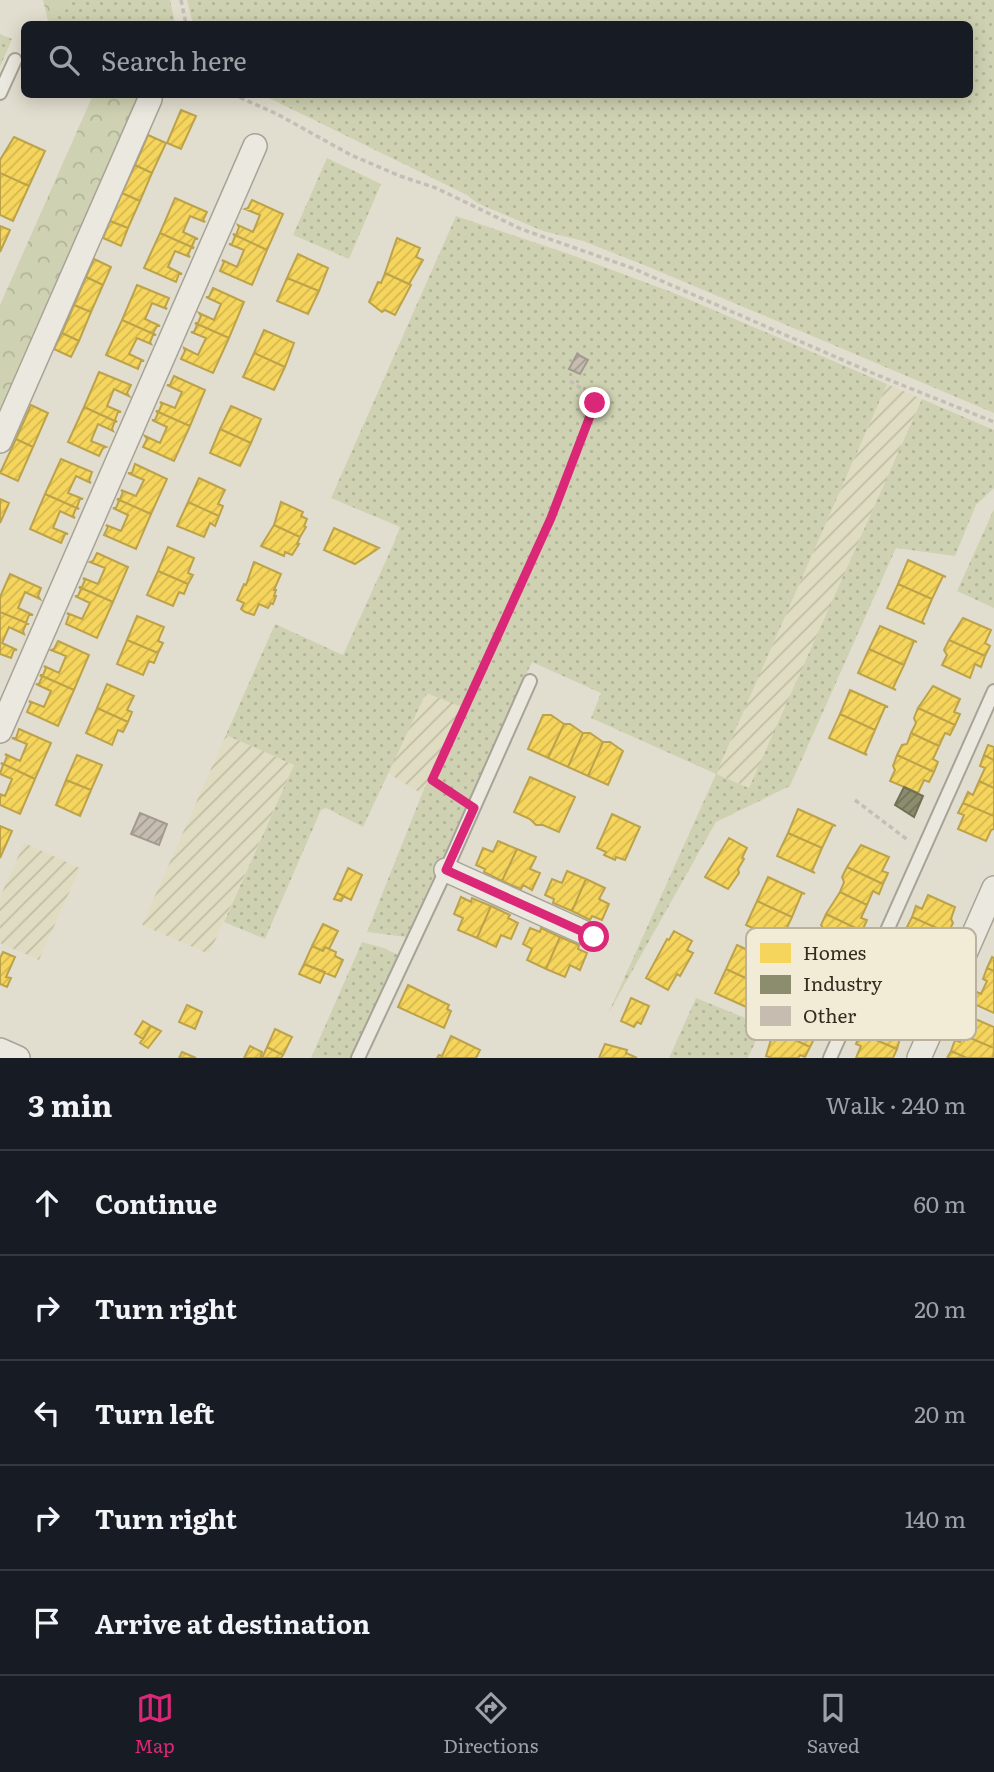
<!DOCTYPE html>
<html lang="en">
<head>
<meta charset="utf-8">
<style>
  :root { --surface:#171b24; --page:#242831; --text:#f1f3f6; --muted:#9ea1a6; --line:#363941; --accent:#db2777 }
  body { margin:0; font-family:Literata,serif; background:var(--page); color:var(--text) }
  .stop { position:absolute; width:21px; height:21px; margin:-16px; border:5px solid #db2777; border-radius:50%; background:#fff }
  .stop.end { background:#db2777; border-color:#fff; box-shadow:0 2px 7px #0008 }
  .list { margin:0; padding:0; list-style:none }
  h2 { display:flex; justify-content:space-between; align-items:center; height:91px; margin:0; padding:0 28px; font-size:30px }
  h2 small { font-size:23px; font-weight:400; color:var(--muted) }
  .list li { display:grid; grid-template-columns:46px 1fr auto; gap:21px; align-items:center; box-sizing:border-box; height:105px; padding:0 28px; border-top:2px solid var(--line) }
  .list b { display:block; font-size:26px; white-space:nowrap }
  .list em { font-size:23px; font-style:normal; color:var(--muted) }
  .icon { flex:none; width:38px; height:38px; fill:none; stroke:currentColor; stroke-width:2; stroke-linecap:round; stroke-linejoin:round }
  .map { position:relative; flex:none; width:994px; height:1058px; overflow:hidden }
  .search { position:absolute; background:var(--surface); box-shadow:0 4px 18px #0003; left:21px; right:21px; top:21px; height:77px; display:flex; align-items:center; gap:18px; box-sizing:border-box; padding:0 24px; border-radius:10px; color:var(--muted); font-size:26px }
  .sheet { height:616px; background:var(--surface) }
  nav { display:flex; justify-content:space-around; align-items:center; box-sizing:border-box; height:98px; border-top:2px solid var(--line); background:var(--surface); font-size:19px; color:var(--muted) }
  nav a { display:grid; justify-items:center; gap:4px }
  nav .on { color:var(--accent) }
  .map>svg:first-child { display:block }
  .farmland { fill:url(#farmland-furrows) }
  .grass { fill:url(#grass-dots) }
  .forest { fill:url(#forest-crowns) }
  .homes { fill:url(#homes-hatch); stroke:#bca24a; stroke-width:2 }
  .industry { fill:url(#industry-hatch); stroke:#726f57; stroke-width:2 }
  .building { fill:url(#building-hatch); stroke:#a29a8e; stroke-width:2 }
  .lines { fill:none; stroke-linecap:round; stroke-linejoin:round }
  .service-casing { stroke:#a8a397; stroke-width:16 }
  .minor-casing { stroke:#a8a397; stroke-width:26 }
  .path { stroke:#c3bfb6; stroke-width:3.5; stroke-dasharray:5 3.5; stroke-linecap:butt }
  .service { stroke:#ebe8df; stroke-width:12 }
  .minor { stroke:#ebe8df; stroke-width:23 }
  .route { stroke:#db2777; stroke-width:9 }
  .key { fill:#f2ecd6; stroke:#bab29f; stroke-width:2 }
  .key-label { font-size:19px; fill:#362c20 }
</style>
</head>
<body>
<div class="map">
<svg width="994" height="1058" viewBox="0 0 994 1058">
  <defs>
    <pattern id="farmland-furrows" width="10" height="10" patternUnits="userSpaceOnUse" patternTransform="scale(1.75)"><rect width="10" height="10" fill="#e0dcc1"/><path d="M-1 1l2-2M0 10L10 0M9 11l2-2" fill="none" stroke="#c1bda6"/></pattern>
    <pattern id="grass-dots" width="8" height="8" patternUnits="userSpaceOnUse" patternTransform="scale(1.75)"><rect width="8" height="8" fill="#cfd2b2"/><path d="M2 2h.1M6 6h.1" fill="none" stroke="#b2b499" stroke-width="1.8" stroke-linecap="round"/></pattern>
    <pattern id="forest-crowns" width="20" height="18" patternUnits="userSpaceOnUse" patternTransform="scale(1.75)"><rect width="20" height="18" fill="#cfd2b2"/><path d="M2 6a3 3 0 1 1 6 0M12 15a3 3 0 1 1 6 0" fill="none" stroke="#b2b499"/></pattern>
    <pattern id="homes-hatch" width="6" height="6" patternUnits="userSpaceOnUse" patternTransform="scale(1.75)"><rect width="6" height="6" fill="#f6d55c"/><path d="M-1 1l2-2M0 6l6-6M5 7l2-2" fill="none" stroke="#d4b750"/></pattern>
    <pattern id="industry-hatch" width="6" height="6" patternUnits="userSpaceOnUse" patternTransform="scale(1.75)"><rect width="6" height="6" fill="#8c8c6e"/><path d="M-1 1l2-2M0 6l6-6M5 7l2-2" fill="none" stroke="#73735a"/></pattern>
    <pattern id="building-hatch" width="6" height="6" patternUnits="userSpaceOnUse" patternTransform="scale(1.75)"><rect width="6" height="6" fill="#c6bdb0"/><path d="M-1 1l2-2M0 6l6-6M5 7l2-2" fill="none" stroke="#a29a8f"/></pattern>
  </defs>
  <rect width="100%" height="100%" fill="#e2decf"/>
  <!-- farmland -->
  <path class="farmland" d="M 887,384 L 922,399 L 750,788 L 716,774 Z
    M 425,693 L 462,706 L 422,794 L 388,773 Z
    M 226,735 L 294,765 L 209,954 L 142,925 Z
    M 24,843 L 80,868 L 39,960 L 0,943 L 0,897 Z"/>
  <!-- grass -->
  <path class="grass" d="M 73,0 L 170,0 L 175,24 L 49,24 L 48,21 L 68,8 Z
    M 187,0 L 994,0 L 994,413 L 649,267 L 583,241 L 543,231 L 477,203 L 467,195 L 263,95 L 970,94 L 970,24 L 193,24 Z
    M 0,34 L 12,39 L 0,67 Z
    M 327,158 L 381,184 L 349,259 L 293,235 Z
    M 456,216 L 569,254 L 674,293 L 887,384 L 716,774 L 749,788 L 922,399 L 994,430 L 994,488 L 976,505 L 955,556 L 896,548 L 790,786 L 716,822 L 608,1014 L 716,774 L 591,718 L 601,693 L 532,662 L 406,937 L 367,932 L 422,794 L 462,707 L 426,693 L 363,827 L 326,808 L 321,810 L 265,939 L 224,922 L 294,765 L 226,735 L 275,624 L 343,655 L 393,545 L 400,527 L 331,498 Z
    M 994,509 L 994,608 L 957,591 Z
    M 362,942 L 384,948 L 398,955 L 350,1058 L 311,1058 Z
    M 696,998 L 763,1025 L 748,1058 L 669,1058 Z"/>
  <!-- forest -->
  <path class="forest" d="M 43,0 L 73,0 L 68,8 L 48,21 Z
    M 93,95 L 134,95 L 142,97 L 0,421 L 0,305 Z"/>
  <!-- homes -->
  <path class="homes" d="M 181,110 L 196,116 L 181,149 L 167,143 Z
    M 148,135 L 166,143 L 152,173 L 135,165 Z
    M 14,137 L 45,151 L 29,186 L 0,173 L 0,160 Z
    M 135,165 L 152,173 L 140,201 L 122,193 Z
    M 0,173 L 29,186 L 13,221 L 0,215 Z
    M 122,193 L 140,201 L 128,228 L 110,221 Z
    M 175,198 L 207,212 L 203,220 L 205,222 L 190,216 L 183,232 L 198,239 L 195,239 L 192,246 L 194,248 L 160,233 Z
    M 252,200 L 283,214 L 267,250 L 233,234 L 236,235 L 239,227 L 238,225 L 253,232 L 260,215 L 245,209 L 248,208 Z
    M 110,221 L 128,228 L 121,246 L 103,238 Z
    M 0,226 L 10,230 L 0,252 Z
    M 160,233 L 194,248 L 191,248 L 188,255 L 190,257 L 175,251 L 168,267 L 182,274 L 179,274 L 176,282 L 144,268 Z
    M 233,234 L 267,250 L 252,285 L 220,271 L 224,262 L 222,260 L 237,267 L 244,250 L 229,244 L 232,244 L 235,236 Z
    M 397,238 L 420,248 L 416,257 L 423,260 L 409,284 L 385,273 Z
    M 298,254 L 328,268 L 319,291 L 287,278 Z
    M 94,259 L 111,267 L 103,285 L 86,277 Z
    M 385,273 L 411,285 L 395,315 L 385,310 L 382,312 L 369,302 L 378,282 L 381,283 Z
    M 86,277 L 103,285 L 91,312 L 74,305 Z
    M 287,278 L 319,291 L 308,314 L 277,301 Z
    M 137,285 L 169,298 L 165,307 L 167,309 L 152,303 L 145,319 L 160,326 L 157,326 L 153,333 L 156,335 L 122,320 Z
    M 213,288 L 244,302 L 229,338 L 195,323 L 198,323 L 201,316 L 199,313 L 214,320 L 221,304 L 206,297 L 209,297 Z
    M 74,305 L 91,312 L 79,341 L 62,333 Z
    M 122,320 L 156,335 L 153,335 L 150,342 L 151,344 L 137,338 L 129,354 L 144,361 L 141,361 L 138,369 L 106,355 Z
    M 195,323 L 229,338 L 213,373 L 181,359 L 185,351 L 184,348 L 198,355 L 206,338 L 191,332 L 194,332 L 197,325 Z
    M 264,330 L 294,343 L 285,367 L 254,353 Z
    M 62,333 L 79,341 L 71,357 L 54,349 Z
    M 254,353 L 285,367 L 274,390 L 243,377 Z
    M 99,372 L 131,385 L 127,393 L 129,396 L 114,389 L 107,406 L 121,412 L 118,412 L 115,420 L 117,422 L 84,407 Z
    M 174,376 L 205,390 L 190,426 L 156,411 L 159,411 L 162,404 L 160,402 L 175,408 L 182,392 L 167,385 L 170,385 Z
    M 31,405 L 48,413 L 33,447 L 16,439 Z
    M 231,406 L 261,419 L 251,443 L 220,429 Z
    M 84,407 L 117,422 L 115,421 L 112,429 L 113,431 L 98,424 L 91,441 L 106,447 L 103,448 L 99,456 L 68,442 Z
    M 156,411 L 190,426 L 174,461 L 143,447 L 147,439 L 145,436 L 160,443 L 167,427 L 152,420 L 155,420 L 158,413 Z
    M 220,429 L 251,443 L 240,466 L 210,453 Z
    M 16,439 L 33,447 L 18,481 L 0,473 Z
    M 61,459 L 92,472 L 89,481 L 91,483 L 76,476 L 68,493 L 83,499 L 80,499 L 77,507 L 79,509 L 45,494 Z
    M 135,464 L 167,479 L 151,514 L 117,499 L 120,499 L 123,492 L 121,490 L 136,496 L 144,480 L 128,473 L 132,473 Z
    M 199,478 L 225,490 L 218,504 L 223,506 L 219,516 L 188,502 Z
    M 45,494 L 79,509 L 76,508 L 73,516 L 75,518 L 60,511 L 53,528 L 68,534 L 65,534 L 61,543 L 30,529 Z
    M 0,499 L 9,503 L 0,523 Z
    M 117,499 L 151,514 L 136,549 L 104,535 L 108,527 L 106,525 L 121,531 L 128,515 L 113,508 L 116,508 L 119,501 Z
    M 188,502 L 219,516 L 215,526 L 210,523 L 204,537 L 177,526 Z
    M 281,502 L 303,512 L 301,516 L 307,519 L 304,526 L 306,527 L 300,537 L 274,525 Z
    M 274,525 L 300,537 L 297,544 L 299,544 L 292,555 L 285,552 L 284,556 L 261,546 Z
    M 334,528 L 379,548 L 355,564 L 324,550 Z
    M 168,547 L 194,558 L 188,573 L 193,575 L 188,584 L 158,571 Z
    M 97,553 L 128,567 L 113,602 L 79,587 L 82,587 L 85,580 L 83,578 L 98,584 L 105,568 L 90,562 L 93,561 Z
    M 908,560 L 946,577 L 943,576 L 932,599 L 898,584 Z
    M 254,562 L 281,574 L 274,590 L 276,590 L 274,596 L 276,596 L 273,604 L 271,603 L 268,608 L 259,604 L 254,615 L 245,612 L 241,609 L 244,603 L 237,600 L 244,584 L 246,585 Z
    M 158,571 L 188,584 L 184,594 L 179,592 L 173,606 L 147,595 Z
    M 10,574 L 41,588 L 38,596 L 40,599 L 25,592 L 18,608 L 33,615 L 29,615 L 26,623 L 29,624 L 0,612 L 0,597 Z
    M 898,584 L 932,599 L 922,622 L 925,624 L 887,608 Z
    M 79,587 L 113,602 L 97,638 L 66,624 L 69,615 L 67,613 L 82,619 L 90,603 L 75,596 L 78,596 L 81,589 Z
    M 0,612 L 29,624 L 26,624 L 23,631 L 24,634 L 9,627 L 2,643 L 17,650 L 14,650 L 11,658 L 0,654 Z
    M 137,616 L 164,627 L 158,641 L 163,643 L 158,653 L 127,640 Z
    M 963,618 L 991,630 L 985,643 L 990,646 L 985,656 L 949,640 Z
    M 880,626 L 917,642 L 914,641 L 904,665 L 869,649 Z
    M 127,640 L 158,653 L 154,663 L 149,661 L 143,675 L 117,664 Z
    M 949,640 L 985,656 L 981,667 L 975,664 L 970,678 L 942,665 L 947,655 L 944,650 Z
    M 58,641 L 89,655 L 74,690 L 40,675 L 43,675 L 46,668 L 44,666 L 59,673 L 66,656 L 51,650 L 54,649 Z
    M 869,649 L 904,665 L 893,688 L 896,690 L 858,673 Z
    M 40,675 L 74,690 L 58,726 L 27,712 L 31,703 L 29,701 L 44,707 L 51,691 L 36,684 L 39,684 L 42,677 Z
    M 107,684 L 134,696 L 127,710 L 132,712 L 128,722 L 97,708 Z
    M 933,686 L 960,699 L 954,712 L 960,714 L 955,725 L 918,708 Z
    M 850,690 L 888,707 L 885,707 L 875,730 L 840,714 Z
    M 97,708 L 128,722 L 123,732 L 118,730 L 112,745 L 86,733 Z
    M 918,708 L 955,725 L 950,735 L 945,733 L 939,746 L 911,733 L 916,723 L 914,718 Z
    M 840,714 L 875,730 L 865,753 L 867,755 L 829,738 Z
    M 543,715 L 551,715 L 564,724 L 548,758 L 528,749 Z
    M 564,724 L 570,724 L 583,733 L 568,767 L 548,758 Z
    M 19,729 L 51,743 L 35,779 L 1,763 L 4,764 L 7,756 L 5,754 L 20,761 L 27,744 L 12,738 L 16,738 Z
    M 583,733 L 590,733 L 603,742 L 588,776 L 568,767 Z
    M 911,733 L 939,746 L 933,759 L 938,762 L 934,772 L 897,755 L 902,745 L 907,744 Z
    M 603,742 L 610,742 L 623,751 L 608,785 L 588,776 Z
    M 988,745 L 994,747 L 994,760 L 984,755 Z
    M 77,755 L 102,765 L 91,790 L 66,780 Z
    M 897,755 L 934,772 L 929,782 L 924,780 L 918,793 L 890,781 L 895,770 L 893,766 Z
    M 984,755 L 994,760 L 994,788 L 979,781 L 985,768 L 980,766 Z
    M 1,763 L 35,779 L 20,814 L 0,805 L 0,794 L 5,796 L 12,779 L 0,774 L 3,765 Z
    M 530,777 L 575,797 L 559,832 L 543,825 L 536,825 L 530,819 L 514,812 Z
    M 66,780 L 91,790 L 80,816 L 56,805 Z
    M 979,781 L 994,788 L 994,816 L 963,803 L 968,792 L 973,795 Z
    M 963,803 L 994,816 L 994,829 L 991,830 L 986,841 L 958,829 L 964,815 L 958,813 Z
    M 798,809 L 836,826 L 833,825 L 822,848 L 788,833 Z
    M 612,814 L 640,827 L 625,860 L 616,857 L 615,860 L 604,855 L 606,852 L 597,848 Z
    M 0,826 L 12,831 L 0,858 Z
    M 788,833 L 822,848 L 812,871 L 815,873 L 777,856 Z
    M 729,838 L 747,848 L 742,858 L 744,859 L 738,869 L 739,873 L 728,889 L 705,877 Z
    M 498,841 L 517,849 L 502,881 L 484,872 L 485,869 L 476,865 L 483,848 L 493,852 Z
    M 861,845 L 889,857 L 882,871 L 888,873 L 883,884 L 847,867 Z
    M 517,849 L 536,857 L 530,869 L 540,873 L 532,890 L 523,885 L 521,889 L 502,881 Z
    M 847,867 L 883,884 L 879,894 L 873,891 L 867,905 L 840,892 L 844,882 L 842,877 Z
    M 348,868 L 362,875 L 351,900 L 337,893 Z
    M 567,871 L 586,879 L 572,911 L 553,903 L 554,899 L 545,895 L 552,879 L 562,883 Z
    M 768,877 L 805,894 L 802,893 L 792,917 L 757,901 Z
    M 586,879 L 605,888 L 599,899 L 609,904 L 602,920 L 592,916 L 590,920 L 572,911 Z
    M 840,892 L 867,905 L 861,918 L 867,920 L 862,931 L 826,914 Z
    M 337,893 L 344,896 L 341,901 L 334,899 Z
    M 928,895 L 955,907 L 951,919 L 953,923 L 948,933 L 912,917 L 916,906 L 922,909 Z
    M 461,897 L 471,902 L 472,898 L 491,906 L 477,938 L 458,930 L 463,918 L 454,914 Z
    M 757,901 L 792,917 L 781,940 L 784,942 L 746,925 Z
    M 491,906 L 510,915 L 508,918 L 518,923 L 511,939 L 501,935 L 496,947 L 477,938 Z
    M 826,914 L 862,931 L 857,941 L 852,939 L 846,952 L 819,940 L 824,929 L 821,925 Z
    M 912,917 L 948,933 L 944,943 L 939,944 L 934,955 L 907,943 L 913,929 L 907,927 Z
    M 323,924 L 338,931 L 329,949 L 325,947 L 323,951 L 312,946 Z
    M 530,928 L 540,932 L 541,928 L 560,937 L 546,969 L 527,960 L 532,949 L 523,944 Z
    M 674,931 L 692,941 L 687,950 L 693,953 L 680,976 L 677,974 L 668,990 L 646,978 L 667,939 L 669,940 Z
    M 560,937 L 579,945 L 578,949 L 587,953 L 580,970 L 570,965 L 565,977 L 546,969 Z
    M 737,945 L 775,963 L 771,962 L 761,985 L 726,969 Z
    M 312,946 L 323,951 L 325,947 L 336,952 L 335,956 L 343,960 L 335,977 L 304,964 Z
    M 3,952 L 15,957 L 6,977 L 11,978 L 7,987 L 0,984 L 0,958 Z
    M 992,957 L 994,958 L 994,971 L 987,968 Z
    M 304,964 L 325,972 L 320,983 L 299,974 Z
    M 987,968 L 994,971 L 994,1013 L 972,1003 L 977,992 L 981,994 L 987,981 L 983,979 Z
    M 726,969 L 761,985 L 750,1008 L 753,1010 L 715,993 Z
    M 408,985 L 449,1005 L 447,1009 L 451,1011 L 444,1028 L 398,1007 Z
    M 631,998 L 649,1006 L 641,1024 L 637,1022 L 634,1027 L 621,1021 Z
    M 187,1005 L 202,1012 L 195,1029 L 179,1022 Z
    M 788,1008 L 815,1021 L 809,1034 L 815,1037 L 810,1047 L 774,1030 Z
    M 877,1012 L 904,1024 L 897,1049 L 860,1033 L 865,1023 L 870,1025 Z
    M 966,1015 L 994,1027 L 994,1048 L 963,1035 L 966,1027 L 961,1026 Z
    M 143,1021 L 151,1026 L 143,1039 L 135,1034 Z
    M 151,1026 L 161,1031 L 148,1048 L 140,1043 Z
    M 275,1029 L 292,1037 L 283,1055 L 267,1047 Z
    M 774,1030 L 810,1047 L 805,1057 L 800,1055 L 798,1058 L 772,1058 L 766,1056 Z
    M 860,1033 L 897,1049 L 893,1058 L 856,1058 L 861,1046 L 856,1044 Z
    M 963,1035 L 994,1048 L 993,1058 L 967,1058 L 951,1051 L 955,1040 L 960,1042 Z
    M 451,1036 L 480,1050 L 476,1058 L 437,1058 L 439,1055 L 442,1056 Z
    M 605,1044 L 627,1050 L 626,1053 L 637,1058 L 599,1058 Z
    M 250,1046 L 262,1052 L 260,1058 L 244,1058 Z
    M 267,1047 L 283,1055 L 281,1058 L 262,1058 Z
    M 951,1051 L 967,1058 L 947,1058 Z
    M 182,1052 L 196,1058 L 179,1058 Z"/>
  <!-- industry -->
  <path class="industry" d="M 904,787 L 923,796 L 914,817 L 895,805 Z"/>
  <!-- building -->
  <path class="building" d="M 577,354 L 588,360 L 580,374 L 569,369 Z
    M 140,813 L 167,824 L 159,845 L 131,834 Z"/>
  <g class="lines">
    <defs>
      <path id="service" d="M 0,93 L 15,60
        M 358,1058 L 446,870 L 530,681
        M 830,1058 L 994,691"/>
      <path id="minor" d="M 0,441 L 150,99
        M 0,731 L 255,146
        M 446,870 L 594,937
        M 0,1050 L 18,1058
        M 919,1058 L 994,888"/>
    </defs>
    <!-- service casing -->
    <use href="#service" class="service-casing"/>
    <!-- minor casing -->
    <use href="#minor" class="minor-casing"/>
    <!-- path -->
    <path class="path" d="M 181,0 L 186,24
      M 232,94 L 277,114 L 351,155 L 400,176 L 436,188 L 521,229 L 632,268 L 877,375 L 994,422
      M 461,800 L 432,781 L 551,518 L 595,403 L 591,395 L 570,381
      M 855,800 L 909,841"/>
    <!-- service -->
    <use href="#service" class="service"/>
    <!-- minor -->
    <use href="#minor" class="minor"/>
  </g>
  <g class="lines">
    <!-- route -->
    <path class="route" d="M 594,937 L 446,870 L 474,808 L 432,780 L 551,518 L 595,403"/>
  </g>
  <!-- legend -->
  <rect x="746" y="928" width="230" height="112" rx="10" class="key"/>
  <rect x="760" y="943" width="31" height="20" fill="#f6d55c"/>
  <rect x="760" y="975" width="31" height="19" fill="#8c8c6e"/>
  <rect x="760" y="1006" width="31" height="20" fill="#c6bdb0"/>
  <g class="key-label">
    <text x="803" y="960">Homes</text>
    <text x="803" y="991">Industry</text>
    <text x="803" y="1023">Other</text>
  </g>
</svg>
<div class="stop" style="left:594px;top:937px"></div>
<div class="stop end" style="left:595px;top:403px"></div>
<div class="search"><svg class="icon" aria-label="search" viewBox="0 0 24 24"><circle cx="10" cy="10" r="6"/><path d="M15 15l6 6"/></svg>Search here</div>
</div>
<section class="sheet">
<h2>3 min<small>Walk · 240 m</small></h2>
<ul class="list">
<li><svg class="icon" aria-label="ahead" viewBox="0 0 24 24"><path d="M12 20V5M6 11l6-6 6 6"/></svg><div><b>Continue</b></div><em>60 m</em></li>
<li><svg class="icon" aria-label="right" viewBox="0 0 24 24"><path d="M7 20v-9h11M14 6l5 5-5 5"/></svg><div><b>Turn right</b></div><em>20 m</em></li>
<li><svg class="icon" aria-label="left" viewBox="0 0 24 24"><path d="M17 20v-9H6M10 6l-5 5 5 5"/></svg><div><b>Turn left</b></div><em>20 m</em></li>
<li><svg class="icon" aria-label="right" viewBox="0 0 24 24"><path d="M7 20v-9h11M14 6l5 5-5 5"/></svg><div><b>Turn right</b></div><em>140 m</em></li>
<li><svg class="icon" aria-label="arrive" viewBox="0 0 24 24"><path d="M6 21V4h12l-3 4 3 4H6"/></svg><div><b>Arrive at destination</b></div></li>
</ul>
</section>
<nav>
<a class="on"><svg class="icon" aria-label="map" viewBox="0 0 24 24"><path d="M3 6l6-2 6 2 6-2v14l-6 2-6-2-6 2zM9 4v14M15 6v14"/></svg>Map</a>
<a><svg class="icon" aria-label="directions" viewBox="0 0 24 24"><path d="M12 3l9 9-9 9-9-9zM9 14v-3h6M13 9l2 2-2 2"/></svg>Directions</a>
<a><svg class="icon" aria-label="saved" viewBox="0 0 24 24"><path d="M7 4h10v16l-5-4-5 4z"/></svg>Saved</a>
</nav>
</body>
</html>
